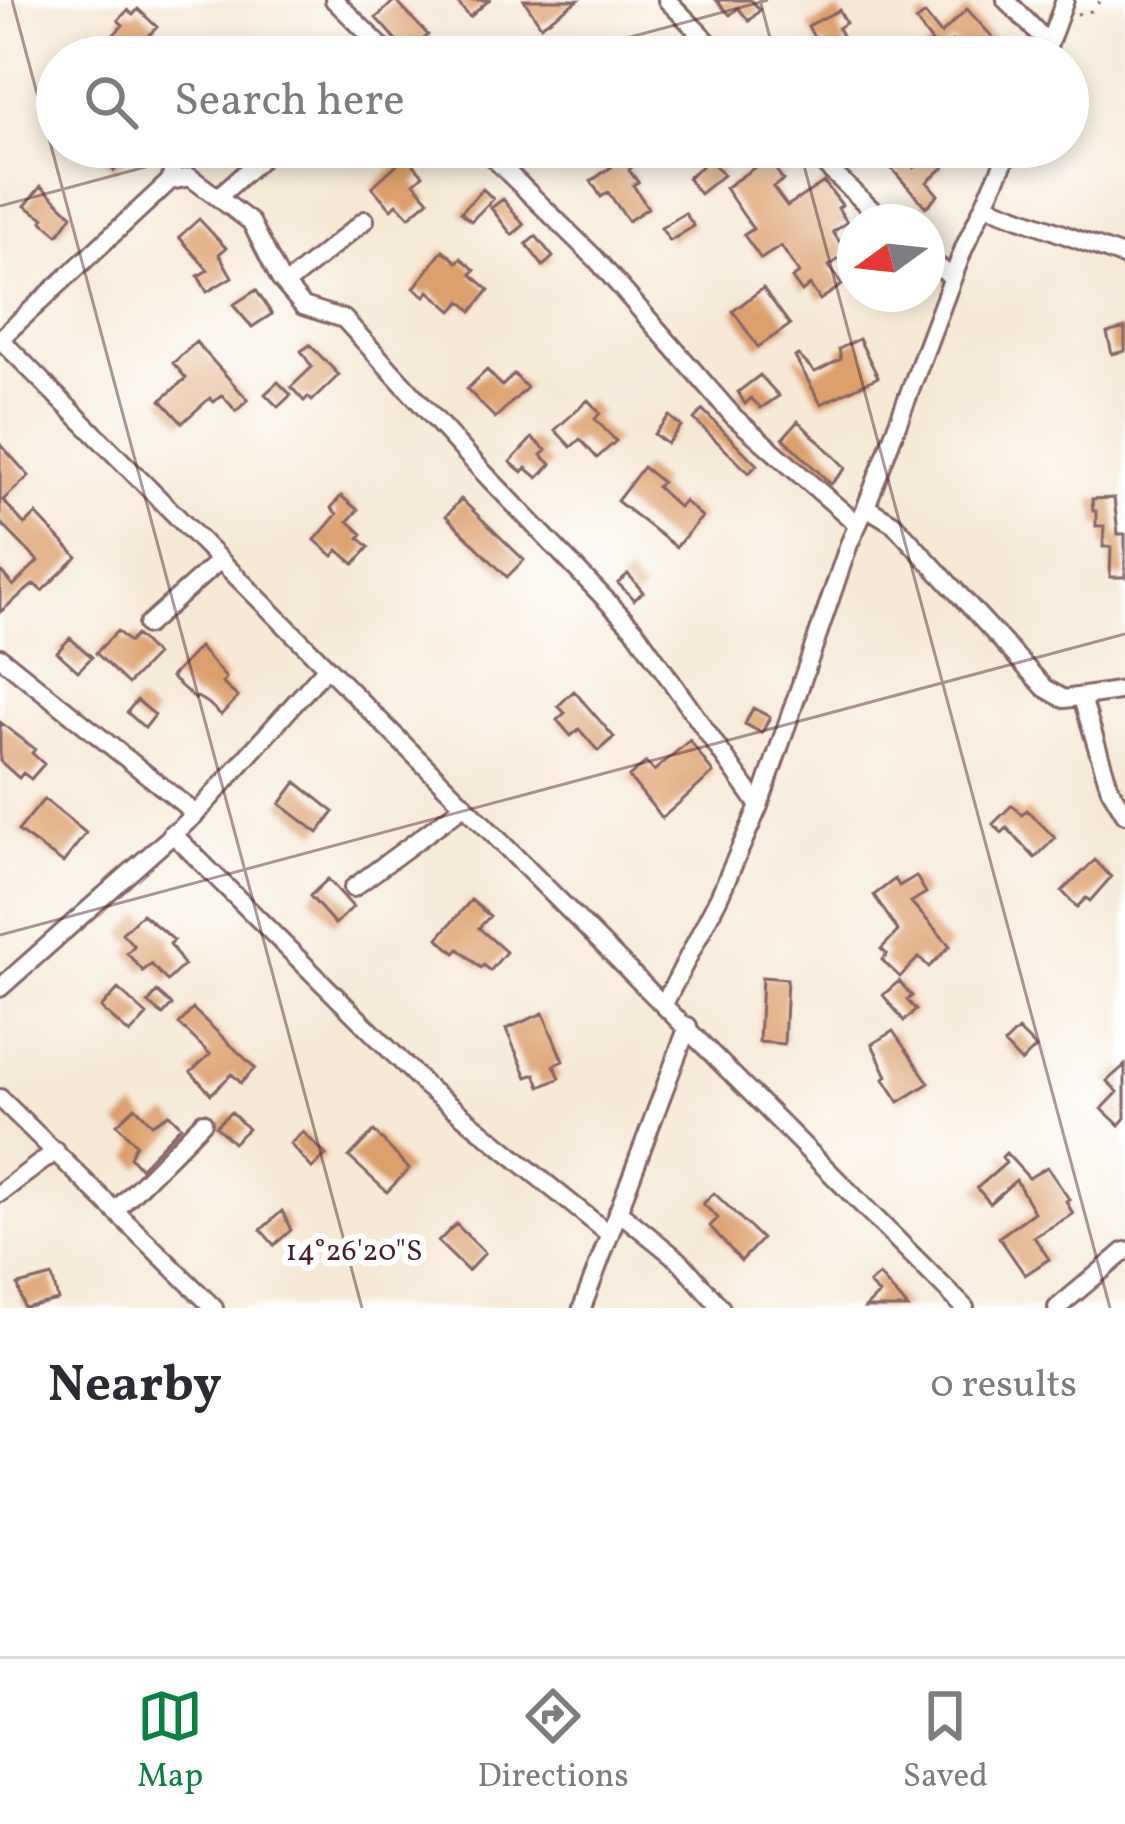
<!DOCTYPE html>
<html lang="en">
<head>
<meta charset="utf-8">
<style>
  :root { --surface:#fff; --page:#f2f2f3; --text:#2b2b33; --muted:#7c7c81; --line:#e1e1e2; --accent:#0b8043 }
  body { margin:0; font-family:Vollkorn,serif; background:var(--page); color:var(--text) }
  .compass { position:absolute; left:837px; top:204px; width:108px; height:108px; border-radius:50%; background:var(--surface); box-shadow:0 6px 18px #0003; rotate:255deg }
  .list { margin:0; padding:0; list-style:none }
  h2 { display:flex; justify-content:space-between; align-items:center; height:156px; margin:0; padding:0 48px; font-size:51px }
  h2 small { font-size:39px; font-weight:400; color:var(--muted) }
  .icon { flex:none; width:66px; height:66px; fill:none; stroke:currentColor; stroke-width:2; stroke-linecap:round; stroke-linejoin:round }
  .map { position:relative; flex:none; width:1125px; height:1308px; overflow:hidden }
  .search { position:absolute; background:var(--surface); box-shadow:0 6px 18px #0003; left:36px; right:36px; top:36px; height:132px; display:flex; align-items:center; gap:30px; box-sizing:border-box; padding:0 42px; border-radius:66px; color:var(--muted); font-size:45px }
  .sheet { height:348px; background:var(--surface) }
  nav { display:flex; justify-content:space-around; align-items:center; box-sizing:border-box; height:168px; border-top:3px solid var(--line); background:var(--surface); font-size:33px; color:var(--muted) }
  nav a { display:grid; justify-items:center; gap:6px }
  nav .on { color:var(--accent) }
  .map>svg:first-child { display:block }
  .building { fill:#dba06c }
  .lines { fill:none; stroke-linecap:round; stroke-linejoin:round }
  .minor-casing { stroke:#866666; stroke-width:22 }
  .path { stroke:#866666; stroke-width:3; stroke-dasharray:3 9; stroke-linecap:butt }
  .minor { stroke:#fff; stroke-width:16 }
  .ticks { fill:none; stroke:#4a1f2b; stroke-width:3; stroke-opacity:0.45 }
  .ticks-label { font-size:30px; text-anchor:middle; fill:#4a1f2b; stroke:#fff; stroke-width:12; stroke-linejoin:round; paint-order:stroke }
</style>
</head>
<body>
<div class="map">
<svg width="1125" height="1308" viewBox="0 0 1125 1308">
  <rect width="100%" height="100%" fill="#fff"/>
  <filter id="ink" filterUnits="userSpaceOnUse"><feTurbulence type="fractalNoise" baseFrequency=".00833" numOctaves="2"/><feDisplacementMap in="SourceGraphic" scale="24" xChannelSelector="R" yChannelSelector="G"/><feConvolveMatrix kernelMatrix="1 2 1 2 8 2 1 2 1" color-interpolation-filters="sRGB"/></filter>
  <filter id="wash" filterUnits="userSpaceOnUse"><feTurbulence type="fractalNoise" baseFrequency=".004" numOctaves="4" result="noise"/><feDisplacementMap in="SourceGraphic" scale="48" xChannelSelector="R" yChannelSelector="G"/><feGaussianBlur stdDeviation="2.7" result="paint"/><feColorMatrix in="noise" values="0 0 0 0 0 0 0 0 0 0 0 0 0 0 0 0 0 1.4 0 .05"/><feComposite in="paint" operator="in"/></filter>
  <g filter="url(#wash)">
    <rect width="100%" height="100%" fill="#f6e9d5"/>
    <g id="blocks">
      <!-- building -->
      <path class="building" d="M 395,0 L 428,35 L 408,53 L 376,18 Z
        M 455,0 L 489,0 L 470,17 Z
        M 524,0 L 578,0 L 541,26 Z
        M 716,0 L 751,0 L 760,10 L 749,21 L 738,8 L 730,15 Z
        M 138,9 L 157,27 L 128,57 L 111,57 L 101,48 L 123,25 L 118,20 L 128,10 L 133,15 Z
        M 967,9 L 997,42 L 981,57 L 967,57 L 952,41 L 931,57 L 916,57 L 932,42 L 916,21 L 925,14 L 941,34 Z
        M 839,10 L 846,23 L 838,28 L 847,45 L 830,53 L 825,44 L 819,47 L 808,26 Z
        M 514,39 L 528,57 L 490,57 Z
        M 113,147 L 123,147 L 130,155 L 114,171 L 102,158 Z
        M 640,147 L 651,147 L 629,170 L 638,182 L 633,185 L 648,208 L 628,221 L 608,192 L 601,197 L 591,181 Z
        M 893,147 L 914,168 L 931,152 L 944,167 L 927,182 L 938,195 L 926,207 L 881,157 Z
        M 406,156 L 423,175 L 414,183 L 429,200 L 409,217 L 397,204 L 391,209 L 372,187 Z
        M 768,158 L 783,180 L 773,187 L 787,206 L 824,182 L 842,205 L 838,208 L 847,222 L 833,232 L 847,253 L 829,266 L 842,285 L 820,300 L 810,285 L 802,292 L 792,278 L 799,273 L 781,246 L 761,259 L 744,235 L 753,229 L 725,188 Z
        M 710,159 L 723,175 L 700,194 L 687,178 Z
        M 41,186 L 72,215 L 58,235 L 42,221 L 44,218 L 25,206 Z
        M 483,189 L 493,199 L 471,221 L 461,212 Z
        M 503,199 L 524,225 L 512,235 L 491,208 Z
        M 685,213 L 694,226 L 670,241 L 661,228 Z
        M 199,219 L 226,248 L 219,254 L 232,277 L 207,292 L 198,276 L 208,270 L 179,237 Z
        M 536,236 L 553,257 L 543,266 L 526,244 Z
        M 443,250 L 457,262 L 461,258 L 475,270 L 471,274 L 489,290 L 472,311 L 461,301 L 452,311 L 429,291 L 425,296 L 414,288 Z
        M 763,288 L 790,325 L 758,347 L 733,311 Z
        M 256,290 L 272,314 L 252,327 L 233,305 Z
        M 1125,328 L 1125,351 L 1112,354 L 1107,333 Z
        M 859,339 L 878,377 L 821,404 L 795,357 L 798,355 L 815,372 L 841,359 L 839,349 Z
        M 196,342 L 248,400 L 236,411 L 222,395 L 214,402 L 210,398 L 182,423 L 161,400 L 186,378 L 173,363 Z
        M 310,345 L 339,375 L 312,401 L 308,397 L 304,401 L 291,387 L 312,367 L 301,351 Z
        M 487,370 L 502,386 L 514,374 L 527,388 L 495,418 L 467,389 Z
        M 760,375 L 779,396 L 761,408 L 751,398 L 745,404 L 738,392 Z
        M 278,382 L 291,395 L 278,407 L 265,394 Z
        M 588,400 L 600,413 L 595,419 L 616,441 L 597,458 L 580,439 L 571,447 L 555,430 Z
        M 703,410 L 757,465 L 749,473 L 694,419 Z
        M 669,416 L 681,426 L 667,444 L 654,434 Z
        M 798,421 L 846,468 L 831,484 L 783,438 Z
        M 532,438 L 546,450 L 541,455 L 551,464 L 538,478 L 526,468 L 522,472 L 510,462 Z
        M 0,444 L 29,476 L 3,500 L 25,525 L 36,514 L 77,557 L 42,591 L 34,584 L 0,612 L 0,570 L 13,586 L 38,561 L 0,522 Z
        M 643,467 L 662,482 L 657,487 L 679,507 L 684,501 L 702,517 L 676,547 L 617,501 Z
        M 341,496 L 358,510 L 348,521 L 362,534 L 359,538 L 369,547 L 354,564 L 338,550 L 333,556 L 315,540 L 337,514 L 331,508 Z
        M 1114,498 L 1118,534 L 1125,534 L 1125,577 L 1110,577 L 1111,547 L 1103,547 L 1104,526 L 1096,526 L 1096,511 L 1093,511 L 1092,499 Z
        M 461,499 L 524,560 L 507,577 L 446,516 Z
        M 628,574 L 643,592 L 634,600 L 618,583 Z
        M 117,631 L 129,642 L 136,635 L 156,655 L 128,684 L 96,653 Z
        M 70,638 L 92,657 L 78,671 L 57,652 Z
        M 199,647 L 226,678 L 222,683 L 238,697 L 221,715 L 208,703 L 197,697 L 195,699 L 171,677 Z
        M 574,691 L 614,737 L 598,751 L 579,729 L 571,736 L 557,720 L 565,713 L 558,706 Z
        M 137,700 L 155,715 L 145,728 L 127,712 Z
        M 753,708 L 770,717 L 762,733 L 745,724 Z
        M 0,722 L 35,749 L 32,753 L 44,764 L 31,779 L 23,773 L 19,778 L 0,761 Z
        M 690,740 L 713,773 L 662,818 L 629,777 L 646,762 L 654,771 Z
        M 296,782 L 334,812 L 318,833 L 280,804 Z
        M 44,799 L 86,833 L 63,863 L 18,831 Z
        M 1012,805 L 1022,815 L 1027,810 L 1055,838 L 1035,858 L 1007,828 L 1002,833 L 993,824 Z
        M 1095,860 L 1111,877 L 1090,901 L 1086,898 L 1077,907 L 1062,891 Z
        M 916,876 L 926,893 L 911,902 L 950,946 L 929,967 L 919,957 L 900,977 L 882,960 L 887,954 L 881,949 L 898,931 L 874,895 L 895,879 L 899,886 Z
        M 328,879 L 353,907 L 335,924 L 310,896 Z
        M 471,900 L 490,916 L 479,928 L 506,952 L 490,971 L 484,965 L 481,968 L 459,949 L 455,953 L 438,938 Z
        M 142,914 L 174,940 L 170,944 L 184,965 L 167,981 L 151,964 L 143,971 L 127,953 L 134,946 L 122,933 Z
        M 762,977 L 787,979 L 784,1044 L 759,1042 Z
        M 899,981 L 912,996 L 907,1000 L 916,1010 L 904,1021 L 883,995 Z
        M 118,989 L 147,1015 L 130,1034 L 101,1008 Z
        M 157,992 L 172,1005 L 163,1015 L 148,1003 Z
        M 193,1009 L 255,1068 L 241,1083 L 232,1074 L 211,1094 L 191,1072 L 210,1054 L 179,1024 Z
        M 543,1013 L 563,1061 L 554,1065 L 560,1078 L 540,1087 L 535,1074 L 527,1077 L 506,1029 Z
        M 1018,1030 L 1036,1048 L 1021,1062 L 1004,1044 Z
        M 893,1031 L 929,1083 L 899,1102 L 884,1079 L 887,1076 L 872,1044 Z
        M 1125,1065 L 1125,1118 L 1119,1125 L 1102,1109 L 1118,1092 L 1107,1081 Z
        M 135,1107 L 152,1124 L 169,1114 L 181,1126 L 140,1168 L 130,1157 L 136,1144 L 117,1124 Z
        M 231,1112 L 248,1129 L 233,1143 L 216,1126 Z
        M 374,1131 L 409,1169 L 387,1192 L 349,1157 Z
        M 303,1132 L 326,1155 L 312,1168 L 290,1144 Z
        M 1006,1153 L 1029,1178 L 1047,1167 L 1069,1199 L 1066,1201 L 1073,1214 L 1034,1237 L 1049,1259 L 1025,1275 L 999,1237 L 1034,1212 L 1016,1180 L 990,1203 L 977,1188 L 1006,1163 L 1002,1157 Z
        M 714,1193 L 762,1239 L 741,1261 L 710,1226 L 718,1218 L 703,1204 Z
        M 282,1211 L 291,1230 L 274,1245 L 261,1230 Z
        M 456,1224 L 485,1253 L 468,1271 L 438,1242 Z
        M 879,1275 L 908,1308 L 865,1308 L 879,1294 L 869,1284 Z
        M 52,1276 L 58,1300 L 24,1308 L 18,1285 Z"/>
    </g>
  </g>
  <g filter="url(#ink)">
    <use href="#blocks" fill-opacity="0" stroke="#866666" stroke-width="3"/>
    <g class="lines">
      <defs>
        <path id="minor" d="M 334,0 L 392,57
          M 667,0 L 723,57
          M 1006,0 L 1049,44
          M 1044,57 L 1065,0
          M 482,147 L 595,258 L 734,417 L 857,524
          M 806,147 L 885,222
          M 170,181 L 178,147
          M 218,197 L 274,147
          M 984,205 L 1125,257
          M 927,257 L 952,278
          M 285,285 L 365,220
          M 0,339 L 965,1308
          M 0,339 L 170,181 L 190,177 L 251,222 L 280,279 L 303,306 L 344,319 L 483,472 L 635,630 L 759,806
          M 866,507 L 964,248 L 1011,147
          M 147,625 L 220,560
          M 0,657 L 196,814
          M 1082,698 L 1110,789 L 1125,814
          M 172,833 L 427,1087 L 609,1234
          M 353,888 L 465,805
          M 0,988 L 196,814 L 327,667
          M 664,1004 L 719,897 L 759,806 L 849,544 L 866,507 L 894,524 L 1045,688 L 1064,699 L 1125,690
          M 0,1098 L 214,1308
          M 0,1193 L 56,1151
          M 116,1210 L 203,1122
          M 618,1211 L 681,1262 L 721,1308
          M 582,1308 L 688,1026
          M 1057,1308 L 1125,1251"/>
      </defs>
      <!-- minor casing -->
      <use href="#minor" class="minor-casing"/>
      <!-- path -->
      <path class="path" d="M 1077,14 L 1091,11 L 1101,0"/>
      <!-- minor -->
      <use href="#minor" class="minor"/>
    </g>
  </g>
  <!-- ticks -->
  <path class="ticks" d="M 12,0 L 362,1308M 760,0 L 775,57M 556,57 L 768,0M 799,147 L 1110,1308M 0,206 L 220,147M 0,935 L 1125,634"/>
  <g class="ticks-label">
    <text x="354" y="1260">14°26'20"S</text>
  </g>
</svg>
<svg class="compass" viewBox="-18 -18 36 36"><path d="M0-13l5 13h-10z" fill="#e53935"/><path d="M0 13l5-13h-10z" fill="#7c7c81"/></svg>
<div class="search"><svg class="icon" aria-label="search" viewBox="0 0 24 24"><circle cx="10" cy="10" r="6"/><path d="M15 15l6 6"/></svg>Search here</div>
</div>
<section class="sheet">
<h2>Nearby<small>0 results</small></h2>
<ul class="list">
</ul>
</section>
<nav>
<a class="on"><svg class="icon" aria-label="map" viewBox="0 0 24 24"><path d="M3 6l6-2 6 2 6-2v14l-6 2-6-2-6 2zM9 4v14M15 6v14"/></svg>Map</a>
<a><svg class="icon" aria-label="directions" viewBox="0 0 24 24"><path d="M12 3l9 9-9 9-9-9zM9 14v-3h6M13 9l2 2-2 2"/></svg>Directions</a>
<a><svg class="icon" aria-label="saved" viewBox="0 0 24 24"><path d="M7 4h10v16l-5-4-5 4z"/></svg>Saved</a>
</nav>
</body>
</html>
